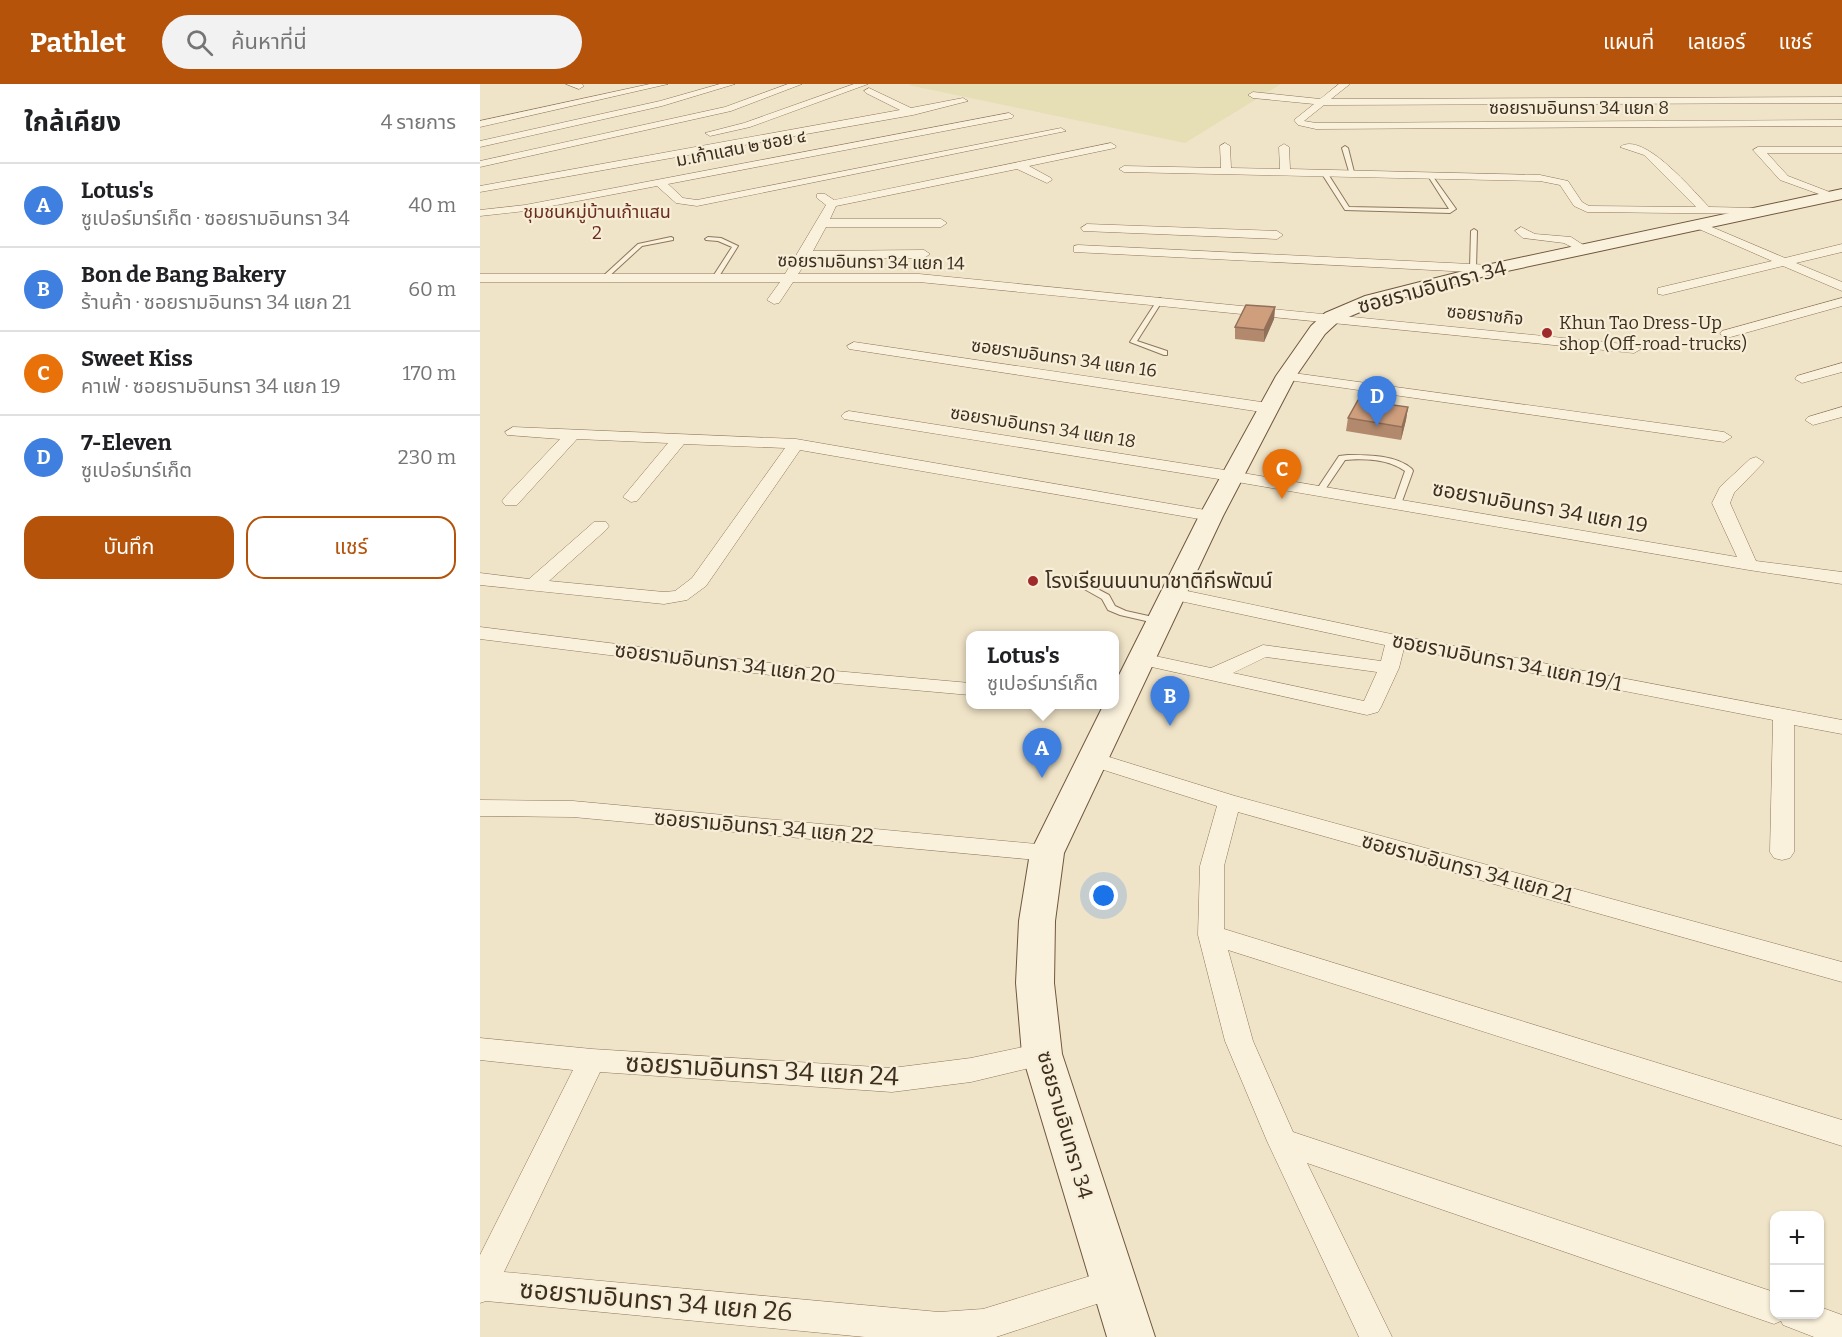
<!DOCTYPE html>
<html lang="th">
<head>
<meta charset="utf-8">
<style>
  :root { --surface:#fff; --page:#f2f2f2; --text:#202124; --muted:#757577; --line:#e0e0e0; --accent:#b45309 }
  body { margin:0; font-family:Bitter,"Noto Sans Thai",serif; background:var(--page); color:var(--text) }
  .controls { position:absolute; right:18px; bottom:18px; display:grid; overflow:hidden; border-radius:12px; box-shadow:0 2px 4px #0004 }
  .controls button { width:54px; height:54px; display:grid; place-items:center; padding:0; border:0; border-bottom:2px solid var(--line); background:var(--surface); color:var(--text); font:30px sans-serif }
  .you { position:absolute; left:624px; top:812px; width:21px; height:21px; margin:-15px; border:4px solid #fff; border-radius:50%; background:#1a73e8; box-shadow:0 0 0 9px #1a73e833 }
  .badge { display:grid; place-items:center; width:39px; height:39px; border-radius:50%; background:var(--accent); color:#fff; font-size:20px; font-weight:700 }
  .pin { position:absolute; translate:-50% -50px; filter:drop-shadow(0 2px 3px #0008) }
  .pin::after { content:''; position:absolute; top:32px; width:21px; height:18px; background:inherit; clip-path:polygon(0 0,100% 0,50% 100%) }
  .popup { position:absolute; left:486px; top:547px; width:153px; height:78px; box-sizing:border-box; display:grid; place-content:center; border-radius:12px; background:var(--surface); filter:drop-shadow(0 2px 4px #0005); font-size:20px; white-space:nowrap; color:var(--muted) }
  .popup b { font-size:22px; color:var(--text) }
  .popup::after { content:''; position:absolute; left:50%; top:100%; margin-left:-12px; border:12px solid transparent; border-top-color:var(--surface) }
  .list { margin:0; padding:0; list-style:none }
  h2 { display:flex; justify-content:space-between; align-items:center; height:78px; margin:0; padding:0 24px; font-size:26px }
  h2 small { font-size:20px; font-weight:400; color:var(--muted) }
  .list li { display:grid; grid-template-columns:39px 1fr auto; gap:18px; align-items:center; box-sizing:border-box; height:84px; padding:0 24px; border-top:2px solid var(--line) }
  .list b { display:block; font-size:22px; white-space:nowrap }
  .list p { margin:0; font-size:20px; white-space:nowrap; color:var(--muted) }
  .list em { font-size:20px; font-style:normal; color:var(--muted) }
  .actions { display:flex; gap:12px; padding:18px 24px }
  .actions a { flex:1; padding:14px 0; border:2px solid var(--accent); border-radius:18px; text-align:center; font-size:21px; color:var(--accent) }
  .actions .main { background:var(--accent); color:#fff }
  .icon { flex:none; width:33px; height:33px; fill:none; stroke:currentColor; stroke-width:2; stroke-linecap:round; stroke-linejoin:round }
  .map { position:relative; flex:none; width:1362px; height:1253px; overflow:hidden }
  header { display:flex; align-items:center; gap:36px; box-sizing:border-box; height:84px; padding:0 30px; background:var(--accent); color:#fff }
  header strong { font-size:28px }
  nav { display:flex; gap:33px; margin-inline-start:auto; font-size:21px }
  .search { width:420px; height:54px; background:var(--page); display:flex; align-items:center; gap:15px; box-sizing:border-box; padding:0 21px; border-radius:33px; color:var(--muted); font-size:22px }
  main { display:flex }
  aside { flex:1; background:var(--surface) }
  .map>svg:first-child { display:block }
  .farmland { fill:#e6deb5 }
  .lines { fill:none; stroke-linecap:round; stroke-linejoin:round }
  .lane-casing { stroke:#8d765c; stroke-width:2 }
  .street-casing { stroke:#8d765c; stroke-width:1 }
  .secondary-casing { stroke:#6f573f; stroke-width:2 }
  .lane { fill:#faf1dc; fill-rule:evenodd }
  .street { fill:#faf1dc; fill-rule:evenodd }
  .secondary { fill:#faf1dc; fill-rule:evenodd }
  .wall { fill:#b2896c }
  .shaded-wall { fill:#916f58 }
  .building { fill:#cf9f7d; stroke:#916f58; stroke-width:1.5 }
  .poi-dot { fill:#9e2a2b; stroke:#f7eed8; stroke-width:2 }
  .labels { text-anchor:middle; dominant-baseline:central; stroke-width:4.5; stroke-linejoin:round; paint-order:stroke }
  .far-street-label { font-size:18px; fill:#3d2e20; stroke:#f7eed8 }
  .far-neighbourhood-label { font-size:18px; fill:#6b2e1e; stroke:#f7eed8 }
  .far-poi-label { font-size:18px; fill:#3d2e20; stroke:#f7eed8; text-anchor:start }
  .street-label { font-size:21px; fill:#3d2e20; stroke:#f7eed8 }
  .poi-label { font-size:21px; fill:#3d2e20; stroke:#f7eed8; text-anchor:start }
  .near-street-label { font-size:26px; fill:#3d2e20; stroke:#f7eed8 }
</style>
</head>
<body>
<header>
<strong>Pathlet</strong>
<div class="search"><svg class="icon" aria-label="search" viewBox="0 0 24 24"><circle cx="10" cy="10" r="6"/><path d="M15 15l6 6"/></svg>ค้นหาที่นี่</div>
<nav><a>แผนที่</a><a>เลเยอร์</a><a>แชร์</a></nav>
</header>
<main>
<aside>
<h2>ใกล้เคียง<small>4 รายการ</small></h2>
<ul class="list">
<li><span class="badge" style="background:#3f7fe0">A</span><div><b>Lotus's</b><p>ซูเปอร์มาร์เก็ต · ซอยรามอินทรา 34</p></div><em>40 m</em></li>
<li><span class="badge" style="background:#3f7fe0">B</span><div><b>Bon de Bang Bakery</b><p>ร้านค้า · ซอยรามอินทรา 34 แยก 21</p></div><em>60 m</em></li>
<li><span class="badge" style="background:#e8710a">C</span><div><b>Sweet Kiss</b><p>คาเฟ่ · ซอยรามอินทรา 34 แยก 19</p></div><em>170 m</em></li>
<li><span class="badge" style="background:#3f7fe0">D</span><div><b>7-Eleven</b><p>ซูเปอร์มาร์เก็ต</p></div><em>230 m</em></li>
</ul>
<div class="actions"><a class="main">บันทึก</a><a>แชร์</a></div>
</aside>
<div class="map">
<svg width="1362" height="1253" viewBox="0 0 1362 1253">
  <rect width="100%" height="100%" fill="#f0e4c8"/>
  <!-- farmland -->
  <path class="farmland" d="M 431,0 L 801,0 L 705,59 L 428,1 Z"/>
  <g class="lines">
    <defs>
      <path id="lane" d="M 865,62 L 868,64 L 875,92 L 870,91 L 862,64 Z
        M 845,88 L 848,90 L 869,123 L 969,125 L 948,92 L 951,90 L 976,125 L 970,129 L 865,126 L 842,90 Z
        M 994,145 L 997,147 L 996,184 L 993,186 L 990,184 L 991,147 Z
        M 191,153 L 193,154 L 193,156 L 162,162 L 126,195 L 121,194 L 158,160 Z
        M 228,153 L 241,154 L 258,162 L 238,194 L 235,196 L 232,194 L 252,163 L 238,157 L 226,156 L 225,155 Z
        M 680,214 L 683,216 L 657,257 L 687,267 L 687,271 L 684,271 L 650,258 L 678,215 Z
        M 868,371 C 888,371 917,371 932,385 L 933,387 L 920,423 L 914,423 L 913,421 L 925,387 C 909,375 883,374 865,376 L 842,410 L 836,410 L 835,408 L 859,372 Z
        M 593,492 L 629,511 L 635,522 L 646,527 L 682,535 L 684,537 L 679,540 L 640,531 L 628,526 L 622,515 L 590,497 L 588,495 Z"/>
      <path id="street" d="M 86,0 L 102,0 L 104,2 L 99,5 Z
        M 170,0 L 188,0 L 0,43 L 0,37 Z
        M 240,0 L 255,0 L 182,22 L 0,63 L 0,57 L 180,17 Z
        M 308,0 L 322,0 L 251,27 L 0,83 L 0,77 L 245,23 Z
        M 374,0 L 388,0 L 270,43 L 230,52 L 225,49 L 264,39 Z
        M 859,0 L 870,0 L 851,15 L 1362,13 L 1362,19 L 844,21 L 824,37 L 836,39 L 1362,36 L 1362,42 L 836,45 L 818,41 L 814,36 L 834,20 L 773,14 L 768,11 L 773,8 L 840,15 Z
        M 389,4 L 431,24 L 483,14 L 488,17 L 433,31 L 0,108 L 0,102 L 420,26 L 386,9 L 384,7 Z
        M 529,29 L 534,32 L 532,34 L 188,100 L 203,114 L 217,116 L 581,44 L 586,47 L 217,122 L 196,119 L 177,102 L 45,127 L 0,132 L 0,126 L 45,121 Z
        M 631,59 L 636,62 L 635,64 L 549,82 L 571,94 L 572,96 L 567,99 L 537,85 L 356,122 L 350,135 L 461,135 L 467,139 L 461,143 L 346,143 L 333,167 L 444,166 L 450,170 L 444,174 L 329,175 L 318,190 L 439,190 L 1154,261 L 1161,265 L 1154,269 L 439,198 L 313,198 L 299,219 L 294,220 L 287,216 L 300,198 L 0,198 L 0,190 L 305,190 L 346,121 L 337,114 L 337,110 L 345,110 L 354,116 Z
        M 745,59 L 750,62 L 751,84 L 800,85 L 799,63 L 804,60 L 809,63 L 810,85 L 1060,91 L 1088,97 L 1102,118 L 1109,122 L 1216,123 L 1164,71 L 1140,63 C 1163,46 1214,108 1229,123 L 1280,124 L 1286,127 L 1280,130 L 1107,128 L 1094,122 L 1080,101 L 1060,97 L 644,88 L 639,85 L 644,82 L 741,84 L 740,62 Z
        M 1278,63 L 1362,63 L 1362,69 L 1287,69 L 1308,92 L 1360,112 L 1350,114 L 1300,96 L 1273,66 Z
        M 1212,138 L 1220,138 L 1305,174 L 1362,160 L 1362,168 L 1316,179 L 1362,198 L 1362,207 L 1303,182 L 1183,211 L 1178,210 L 1178,204 L 1292,177 L 1212,142 Z
        M 607,140 L 797,147 L 803,151 L 797,155 L 603,147 L 601,144 Z
        M 1041,143 L 1055,150 L 1091,153 L 1111,166 L 1105,170 L 1084,159 L 1043,154 L 1035,147 Z
        M 598,161 L 1011,181 L 1017,185 L 1011,189 L 594,168 L 594,162 Z
        M 1362,214 L 1362,222 L 1247,254 L 1240,250 L 1242,247 Z
        M 374,258 L 788,319 L 796,324 L 788,329 L 369,265 L 367,262 Z
        M 1362,279 L 1362,288 L 1322,299 L 1315,295 L 1317,292 Z
        M 806,288 L 1244,348 L 1252,353 L 1244,358 L 801,295 L 799,292 Z
        M 1362,323 L 1362,333 L 1333,341 L 1325,336 L 1328,333 Z
        M 369,327 L 751,387 L 1257,473 L 1232,419 L 1240,403 L 1270,375 L 1276,373 L 1284,378 L 1254,409 L 1250,419 L 1276,477 L 1362,488 L 1362,500 L 1269,486 L 751,397 L 364,335 L 361,332 L 364,329 Z
        M 33,343 L 316,355 L 731,427 L 740,432 L 731,437 L 320,366 L 226,502 L 207,516 L 184,520 L 0,501 L 0,489 L 49,495 L 114,438 L 126,438 L 129,442 L 126,446 L 69,497 L 184,508 L 195,507 L 212,494 L 305,364 L 204,360 L 157,417 L 151,418 L 143,413 L 188,359 L 97,355 L 37,421 L 25,421 L 22,417 L 25,413 L 80,355 L 27,351 L 25,348 Z
        M 693,504 L 916,551 L 1362,636 L 1362,650 L 1314,641 L 1314,768 L 1310,774 L 1302,776 L 1294,774 L 1290,768 L 1293,636 L 924,564 L 919,584 L 901,623 L 898,628 L 887,631 L 654,579 L 651,575 L 654,571 L 661,569 L 731,584 L 783,561 L 901,577 L 905,561 L 686,514 L 684,510 L 686,506 ZM 786,573 L 897,588 L 884,617 L 753,589 Z
        M 0,543 L 355,587 L 490,599 L 490,611 L 355,599 L 0,555 Z
        M 613,668 L 755,712 L 1362,878 L 1362,898 L 758,728 L 744,782 L 744,845 L 1362,1036 L 1362,1062 L 748,866 L 773,957 L 813,1048 L 1294,1208 L 1294,1230 L 1340,1230 L 1340,1223 L 1362,1231 L 1362,1253 L 1334,1253 L 1303,1241 L 1301,1237 L 1294,1240 L 827,1079 L 912,1253 L 879,1253 L 787,1057 L 745,957 L 718,851 L 720,782 L 737,722 L 605,680 L 602,675 L 605,670 Z
        M 0,716 L 93,717 L 567,761 L 575,763 L 579,769 L 575,775 L 567,777 L 93,733 L 0,732 Z
        M 0,954 L 112,965 L 412,984 L 491,974 L 562,959 L 572,962 L 576,970 L 572,978 L 562,981 L 491,998 L 412,1008 L 120,988 L 24,1188 L 459,1228 L 503,1225 L 633,1185 L 644,1189 L 649,1200 L 644,1211 L 516,1253 L 385,1253 L 6,1217 L 0,1219 L 0,1171 L 93,986 L 0,976 Z"/>
      <path id="secondary" d="M 1362,105 L 1362,115 L 1013,190 L 899,220 L 859,237 L 845,250 L 816,292 L 743,432 L 584,769 L 575,837 L 574,899 L 582,970 L 675,1253 L 627,1253 L 542,970 L 536,899 L 539,837 L 550,769 L 624,620 L 634,620 L 634,601 L 719,432 L 796,292 L 831,242 L 845,229 L 885,212 L 1011,180 Z"/>
    </defs>
    <!-- lane casing -->
    <use href="#lane" class="lane-casing"/>
    <!-- street casing -->
    <use href="#street" class="street-casing"/>
    <!-- secondary casing -->
    <use href="#secondary" class="secondary-casing"/>
    <!-- lane -->
    <use href="#lane" class="lane"/>
    <!-- street -->
    <use href="#street" class="street"/>
    <!-- secondary -->
    <use href="#secondary" class="secondary"/>
  </g>
  <!-- wall -->
  <path class="wall" d="M 795,223 L 794,235 L 784,258 L 755,255 L 755,243 Z
    M 928,323 L 926,336 L 921,356 L 866,347 L 868,334 Z"/>
  <!-- shaded-wall -->
  <path class="shaded-wall" d="M 795,223 L 794,235 L 784,258 L 784,246 Z
    M 928,323 L 926,336 L 921,356 L 922,343 Z"/>
  <!-- building -->
  <path class="building" d="M 766,221 L 795,223 L 784,246 L 755,243 Z
    M 878,316 L 928,323 L 922,343 L 868,334 Z"/>
  <!-- markers -->
  <g class="poi-dot">
    <circle cx="1067" cy="249" r="6"/>
    <circle cx="553" cy="497" r="6"/>
  </g>
  <g class="labels">
    <!-- far-street labels -->
    <g class="far-street-label">
      <text x="1099" y="24">ซอยรามอินทรา 34 แยก 8</text>
      <text transform="translate(261 64) rotate(-11)">ม.เก้าแสน ๒ ซอย ๔</text>
      <text transform="translate(391 178) rotate(1)">ซอยรามอินทรา 34 แยก 14</text>
      <text transform="translate(1005 231) rotate(6)">ซอยราชกิจ</text>
      <text transform="translate(584 274) rotate(8)">ซอยรามอินทรา 34 แยก 16</text>
      <text transform="translate(563 343) rotate(9)">ซอยรามอินทรา 34 แยก 18</text>
    </g>
    <!-- far-neighbourhood labels -->
    <g class="far-neighbourhood-label">
      <text x="117" y="128">ชุมชนหมู่บ้านเก้าแสน<tspan x="117" dy="21">2</tspan></text>
    </g>
    <!-- far-poi labels -->
    <g class="far-poi-label">
      <text x="1079" y="239">Khun Tao Dress-Up<tspan x="1079" dy="21">shop (Off-road-trucks)</tspan></text>
    </g>
    <!-- street labels -->
    <g class="street-label">
      <text transform="translate(952 203) rotate(-15)">ซอยรามอินทรา 34</text>
      <text transform="translate(1060 423) rotate(10)">ซอยรามอินทรา 34 แยก 19</text>
      <text transform="translate(1027 578) rotate(11)">ซอยรามอินทรา 34 แยก 19/1</text>
      <text transform="translate(245 579) rotate(7)">ซอยรามอินทรา 34 แยก 20</text>
      <text transform="translate(284 743) rotate(5)">ซอยรามอินทรา 34 แยก 22</text>
      <text transform="translate(987 784) rotate(15)">ซอยรามอินทรา 34 แยก 21</text>
      <text transform="translate(585 1041) rotate(74)">ซอยรามอินทรา 34</text>
    </g>
    <!-- poi labels -->
    <g class="poi-label">
      <text x="565" y="497">โรงเรียนนนานาชาติกีรพัฒน์</text>
    </g>
    <!-- near-street labels -->
    <g class="near-street-label">
      <text transform="translate(282 986) rotate(3)">ซอยรามอินทรา 34 แยก 24</text>
      <text transform="translate(176 1217) rotate(5)">ซอยรามอินทรา 34 แยก 26</text>
    </g>
  </g>
</svg>
<div class="controls">
<button>+</button>
<button>−</button>
</div>
<div class="you"></div>
<div class="pin badge" style="left:562px;top:694px;background:#3f7fe0">A</div>
<div class="popup"><b>Lotus's</b>ซูเปอร์มาร์เก็ต</div>
<div class="pin badge" style="left:690px;top:642px;background:#3f7fe0">B</div>
<div class="pin badge" style="left:802px;top:415px;background:#e8710a">C</div>
<div class="pin badge" style="left:897px;top:342px;background:#3f7fe0">D</div>
</div>
</main>
</body>
</html>
